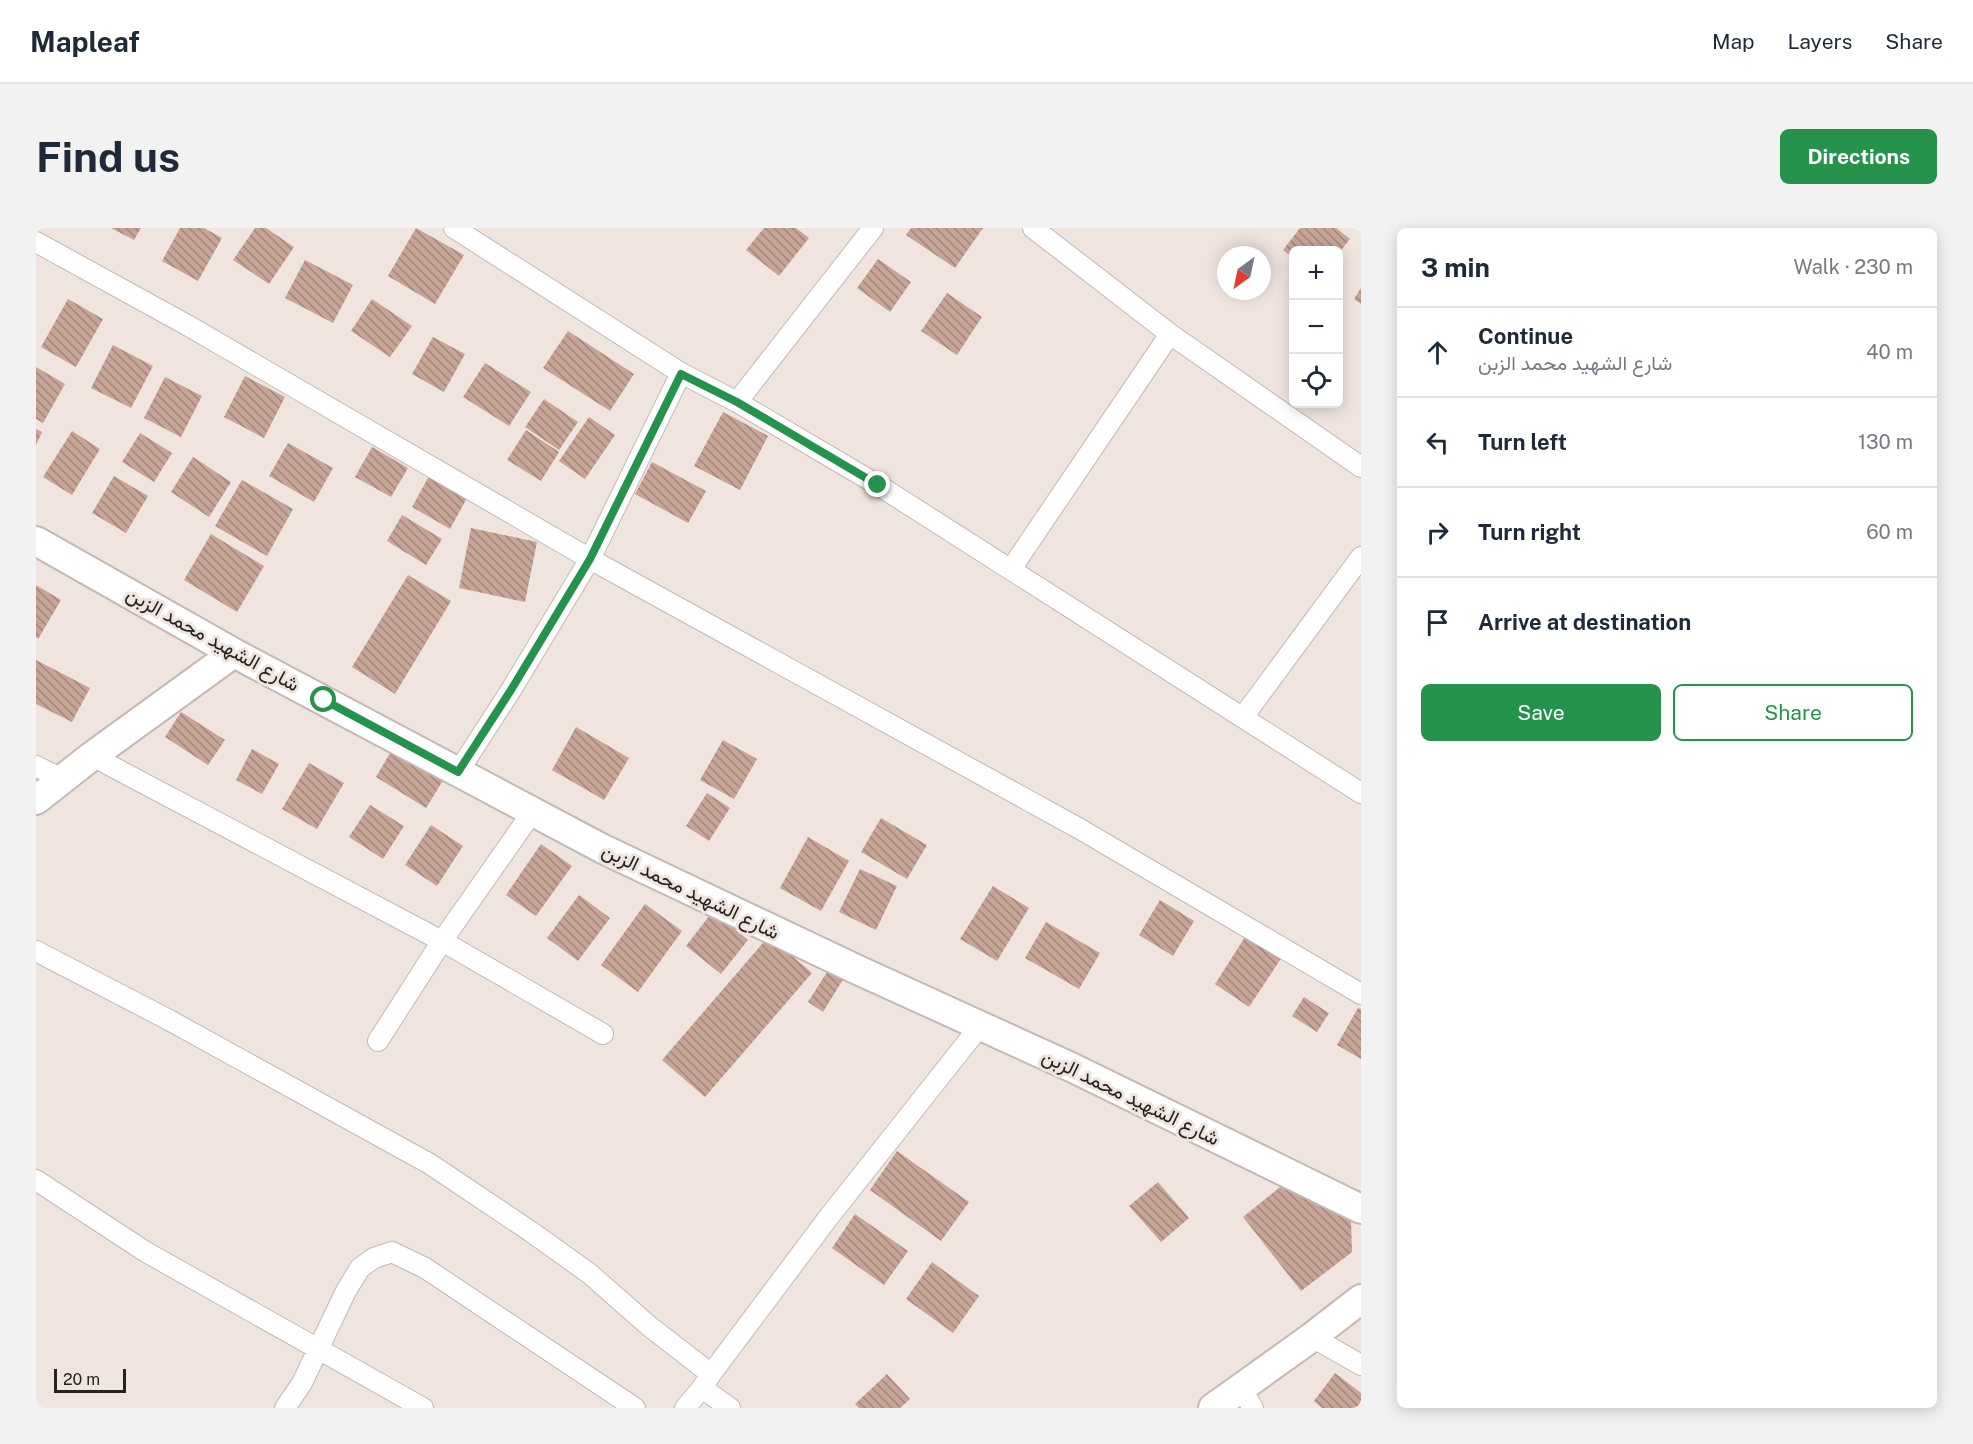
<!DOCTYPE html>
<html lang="en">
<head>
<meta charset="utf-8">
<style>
  :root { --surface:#fff; --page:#f2f2f3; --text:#1f2937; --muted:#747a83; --line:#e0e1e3; --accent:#26934c }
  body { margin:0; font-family:"Public Sans",Vazirmatn,sans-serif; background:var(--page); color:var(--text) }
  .controls { position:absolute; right:18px; top:18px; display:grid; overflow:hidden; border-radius:9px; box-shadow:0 3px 15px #0003 }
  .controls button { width:54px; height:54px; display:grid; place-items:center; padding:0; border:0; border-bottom:2px solid var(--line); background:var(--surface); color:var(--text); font:30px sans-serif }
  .compass { position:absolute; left:1181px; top:18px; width:54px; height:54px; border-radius:50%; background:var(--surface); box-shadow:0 3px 15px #0003; rotate:213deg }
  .scale { position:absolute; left:18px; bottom:15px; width:72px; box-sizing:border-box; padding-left:6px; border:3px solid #262220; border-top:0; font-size:16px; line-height:21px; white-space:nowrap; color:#262220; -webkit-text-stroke:4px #f0e4df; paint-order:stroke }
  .stop { position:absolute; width:18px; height:18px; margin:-14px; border:4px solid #26934c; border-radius:50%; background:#fff }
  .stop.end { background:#26934c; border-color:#fff; box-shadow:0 2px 6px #0008 }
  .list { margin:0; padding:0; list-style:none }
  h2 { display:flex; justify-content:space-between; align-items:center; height:78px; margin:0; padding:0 24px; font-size:26px }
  h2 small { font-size:20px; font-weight:400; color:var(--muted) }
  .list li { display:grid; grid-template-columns:39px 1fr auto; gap:18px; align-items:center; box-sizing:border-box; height:90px; padding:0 24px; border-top:2px solid var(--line) }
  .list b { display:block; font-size:22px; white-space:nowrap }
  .list p { margin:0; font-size:20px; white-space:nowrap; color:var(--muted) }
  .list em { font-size:20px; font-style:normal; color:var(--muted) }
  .actions { display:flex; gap:12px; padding:18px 24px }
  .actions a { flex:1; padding:14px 0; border:2px solid var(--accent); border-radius:9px; text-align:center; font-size:21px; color:var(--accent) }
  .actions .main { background:var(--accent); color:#fff }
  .icon { flex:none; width:33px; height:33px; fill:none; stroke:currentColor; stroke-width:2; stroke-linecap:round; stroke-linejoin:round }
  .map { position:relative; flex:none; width:1325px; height:1180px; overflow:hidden; border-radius:9px }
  header { display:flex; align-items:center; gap:36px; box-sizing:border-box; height:84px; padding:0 30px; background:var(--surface); border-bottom:2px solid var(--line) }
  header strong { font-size:28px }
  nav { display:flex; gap:33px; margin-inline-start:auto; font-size:21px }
  .intro { display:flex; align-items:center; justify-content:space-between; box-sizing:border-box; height:144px; padding:0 36px }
  h1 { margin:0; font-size:42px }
  .button { padding:15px 27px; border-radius:9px; background:var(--accent); color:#fff; font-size:21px; font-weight:700 }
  main { display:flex; gap:36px; padding:0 36px }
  aside { flex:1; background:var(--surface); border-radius:9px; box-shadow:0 3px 15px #0003 }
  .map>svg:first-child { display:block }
  .building { fill:url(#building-back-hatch) }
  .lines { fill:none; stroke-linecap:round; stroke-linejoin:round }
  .street-casing { stroke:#c3b8b3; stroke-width:22 }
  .secondary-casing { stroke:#c3b8b3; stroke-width:32 }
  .street { stroke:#fff; stroke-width:20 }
  .secondary { stroke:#fff; stroke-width:28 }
  .route { stroke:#26934c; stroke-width:8 }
  .labels { text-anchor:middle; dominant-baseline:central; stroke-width:6; stroke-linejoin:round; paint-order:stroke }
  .street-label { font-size:20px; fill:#262220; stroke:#f0e4df }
</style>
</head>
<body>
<header>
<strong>Mapleaf</strong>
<nav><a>Map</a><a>Layers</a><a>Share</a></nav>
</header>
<div class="intro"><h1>Find us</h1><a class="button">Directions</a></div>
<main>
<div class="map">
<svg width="1325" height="1180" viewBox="0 0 1325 1180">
  <defs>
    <pattern id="building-back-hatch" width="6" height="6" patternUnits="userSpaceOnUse" patternTransform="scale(1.5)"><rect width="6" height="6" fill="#c6a597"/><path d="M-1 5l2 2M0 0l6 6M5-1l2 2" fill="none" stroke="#a1867b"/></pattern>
  </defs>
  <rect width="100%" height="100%" fill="#f0e4df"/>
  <!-- building -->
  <path class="building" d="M 75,0 L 105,0 L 98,12 Z
    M 144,0 L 168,0 L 186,10 L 162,53 L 126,33 Z
    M 219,0 L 230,0 L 258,19 L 233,56 L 197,32 Z
    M 380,0 L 428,27 L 399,76 L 352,48 Z
    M 728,0 L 760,0 L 773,10 L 743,48 L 710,22 Z
    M 875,0 L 947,0 L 919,40 L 870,7 Z
    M 1264,0 L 1300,0 L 1314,11 L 1302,26 L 1302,22 L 1258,22 L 1258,31 L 1247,22 Z
    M 842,31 L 875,54 L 854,84 L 821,60 Z
    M 269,32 L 317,57 L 297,95 L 249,70 Z
    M 1325,60 L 1325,76 L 1318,71 Z
    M 911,65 L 946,89 L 921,127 L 885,103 Z
    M 32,71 L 67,91 L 40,139 L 5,119 Z
    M 336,71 L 376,98 L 354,129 L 315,103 Z
    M 532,103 L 598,146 L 574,183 L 507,140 Z
    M 397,109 L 429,126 L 408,164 L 376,146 Z
    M 77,117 L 117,138 L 95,180 L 55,160 Z
    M 449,135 L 495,164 L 473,198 L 427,169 Z
    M 0,139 L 29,156 L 7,195 L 0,191 Z
    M 209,148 L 249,169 L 228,210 L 188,189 Z
    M 129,149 L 166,168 L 145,209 L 108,190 Z
    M 508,171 L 542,194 L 523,222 L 489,199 Z
    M 687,184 L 732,208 L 704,262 L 658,238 Z
    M 553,189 L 579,207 L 549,251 L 523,233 Z
    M 0,201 L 6,204 L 0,217 Z
    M 490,202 L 523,224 L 505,253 L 471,232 Z
    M 36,203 L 64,221 L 36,267 L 7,249 Z
    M 104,205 L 136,225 L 118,254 L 86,234 Z
    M 252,215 L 297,240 L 278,274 L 233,248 Z
    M 336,219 L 372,240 L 355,269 L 319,249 Z
    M 157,229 L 195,254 L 173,289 L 135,264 Z
    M 616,234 L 670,263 L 652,295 L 599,266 Z
    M 78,248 L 112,268 L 90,305 L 56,285 Z
    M 393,248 L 431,270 L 414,301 L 376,279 Z
    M 206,252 L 257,281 L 231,328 L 179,298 Z
    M 366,287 L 406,311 L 390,337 L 351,313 Z
    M 435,300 L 501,314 L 489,374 L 423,360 Z
    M 175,306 L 228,338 L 201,384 L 148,352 Z
    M 372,347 L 415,373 L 359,466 L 316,439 Z
    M 0,357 L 25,372 L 2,411 L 0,409 Z
    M 0,432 L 54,460 L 36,494 L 0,476 Z
    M 145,484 L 189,512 L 172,537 L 129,509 Z
    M 540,499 L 593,530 L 568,572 L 516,542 Z
    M 687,512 L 721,531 L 698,571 L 664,552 Z
    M 357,520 L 408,551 L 390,580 L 340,549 Z
    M 216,521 L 243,536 L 226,566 L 200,552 Z
    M 273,535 L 308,555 L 281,601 L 246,581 Z
    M 671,565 L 694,580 L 673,613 L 650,598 Z
    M 334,577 L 368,598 L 347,631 L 313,609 Z
    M 845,590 L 891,617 L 871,651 L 825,624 Z
    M 395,597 L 427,618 L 401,658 L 369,637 Z
    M 772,609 L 813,633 L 785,683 L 744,660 Z
    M 505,616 L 536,638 L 500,688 L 470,667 Z
    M 824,641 L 861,658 L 840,702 L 803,684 Z
    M 957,658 L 993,680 L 961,733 L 924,711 Z
    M 543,667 L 574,690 L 542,733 L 511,710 Z
    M 1124,672 L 1158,693 L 1137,728 L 1103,707 Z
    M 609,676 L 646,703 L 602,764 L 565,737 Z
    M 677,683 L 712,712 L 685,746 L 650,718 Z
    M 1010,694 L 1064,725 L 1043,761 L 989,730 Z
    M 1211,706 L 1246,729 L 1213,779 L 1179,756 Z
    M 733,708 L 776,745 L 669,869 L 626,832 Z
    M 793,741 L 808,750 L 787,784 L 772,774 Z
    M 1268,769 L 1293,785 L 1281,804 L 1256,788 Z
    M 1322,780 L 1325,781 L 1325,831 L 1301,817 Z
    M 861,923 L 933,974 L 905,1013 L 834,962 Z
    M 1122,954 L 1153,990 L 1125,1014 L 1093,978 Z
    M 1249,955 L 1315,993 L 1316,1024 L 1265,1063 L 1207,989 Z
    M 819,986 L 872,1023 L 848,1057 L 796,1020 Z
    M 896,1034 L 943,1068 L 917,1105 L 870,1071 Z
    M 1299,1145 L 1325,1165 L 1325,1180 L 1286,1180 L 1278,1173 Z
    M 851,1146 L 874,1171 L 864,1180 L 823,1180 L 819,1176 Z"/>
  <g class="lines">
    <defs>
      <path id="street" d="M 418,0 L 645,145 L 701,174 L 842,257 L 1325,565
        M 997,0 L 1134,106 L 1325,239
        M 0,14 L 151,97 L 554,331 L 1044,601 L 1325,766
        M 701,174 L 837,0
        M 975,341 L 1134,106
        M 1207,489 L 1325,329
        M 56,528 L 406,713 L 567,806
        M 0,538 L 26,551
        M 422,544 L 475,462 L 554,331 L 645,145
        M 0,723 L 133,792 L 394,936 L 494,1003 L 554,1046 L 613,1098 L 675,1146
        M 342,813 L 406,713 L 497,583
        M 0,952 L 110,1024 L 387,1180
        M 1276,1109 L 1325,1137
        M 1204,1159 L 1217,1180
        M 249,1180 L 266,1155 L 310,1063 L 324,1040 L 338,1030 L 356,1024 L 389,1040 L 599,1180
        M 649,1180 L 666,1160
        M 694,1180 L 666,1160 L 675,1146 L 792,990 L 944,798"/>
      <path id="secondary" d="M 0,313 L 198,425 L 567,621 L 824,743 L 1037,840 L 1325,981
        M 0,572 L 56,528 L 198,425
        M 1177,1180 L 1276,1109 L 1325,1071"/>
    </defs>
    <!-- street casing -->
    <use href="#street" class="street-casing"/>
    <!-- secondary casing -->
    <use href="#secondary" class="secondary-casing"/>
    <!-- street -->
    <use href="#street" class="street"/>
    <!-- secondary -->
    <use href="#secondary" class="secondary"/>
  </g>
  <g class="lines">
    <!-- route -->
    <path class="route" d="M 288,472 L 422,544 L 475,462 L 554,331 L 645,146 L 701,174 L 842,257"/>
  </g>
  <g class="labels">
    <!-- street labels -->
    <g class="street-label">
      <text transform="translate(177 411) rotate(29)">شارع الشهيد محمد الزبن</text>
      <text transform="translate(655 663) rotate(26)">شارع الشهيد محمد الزبن</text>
      <text transform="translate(1095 869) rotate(26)">شارع الشهيد محمد الزبن</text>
    </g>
  </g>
</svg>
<div class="controls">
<button>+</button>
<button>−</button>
<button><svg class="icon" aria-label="locate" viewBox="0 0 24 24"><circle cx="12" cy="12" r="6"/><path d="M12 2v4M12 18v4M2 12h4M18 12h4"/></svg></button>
</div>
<svg class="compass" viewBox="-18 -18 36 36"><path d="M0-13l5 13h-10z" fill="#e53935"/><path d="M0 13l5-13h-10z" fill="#747a83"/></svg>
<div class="scale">20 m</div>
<div class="stop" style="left:288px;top:472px"></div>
<div class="stop end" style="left:842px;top:257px"></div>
</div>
<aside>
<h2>3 min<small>Walk · 230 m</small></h2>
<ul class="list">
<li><svg class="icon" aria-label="ahead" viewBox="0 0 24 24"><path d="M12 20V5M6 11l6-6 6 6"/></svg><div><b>Continue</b><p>شارع الشهيد محمد الزبن</p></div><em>40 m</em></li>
<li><svg class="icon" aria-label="left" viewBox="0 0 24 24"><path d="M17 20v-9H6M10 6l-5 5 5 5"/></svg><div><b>Turn left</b></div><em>130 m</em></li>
<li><svg class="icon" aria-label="right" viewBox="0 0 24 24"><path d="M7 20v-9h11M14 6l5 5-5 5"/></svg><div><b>Turn right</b></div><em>60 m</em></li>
<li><svg class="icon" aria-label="arrive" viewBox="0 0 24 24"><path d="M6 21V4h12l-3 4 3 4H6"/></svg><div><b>Arrive at destination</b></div></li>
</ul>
<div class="actions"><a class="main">Save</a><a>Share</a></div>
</aside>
</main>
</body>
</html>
